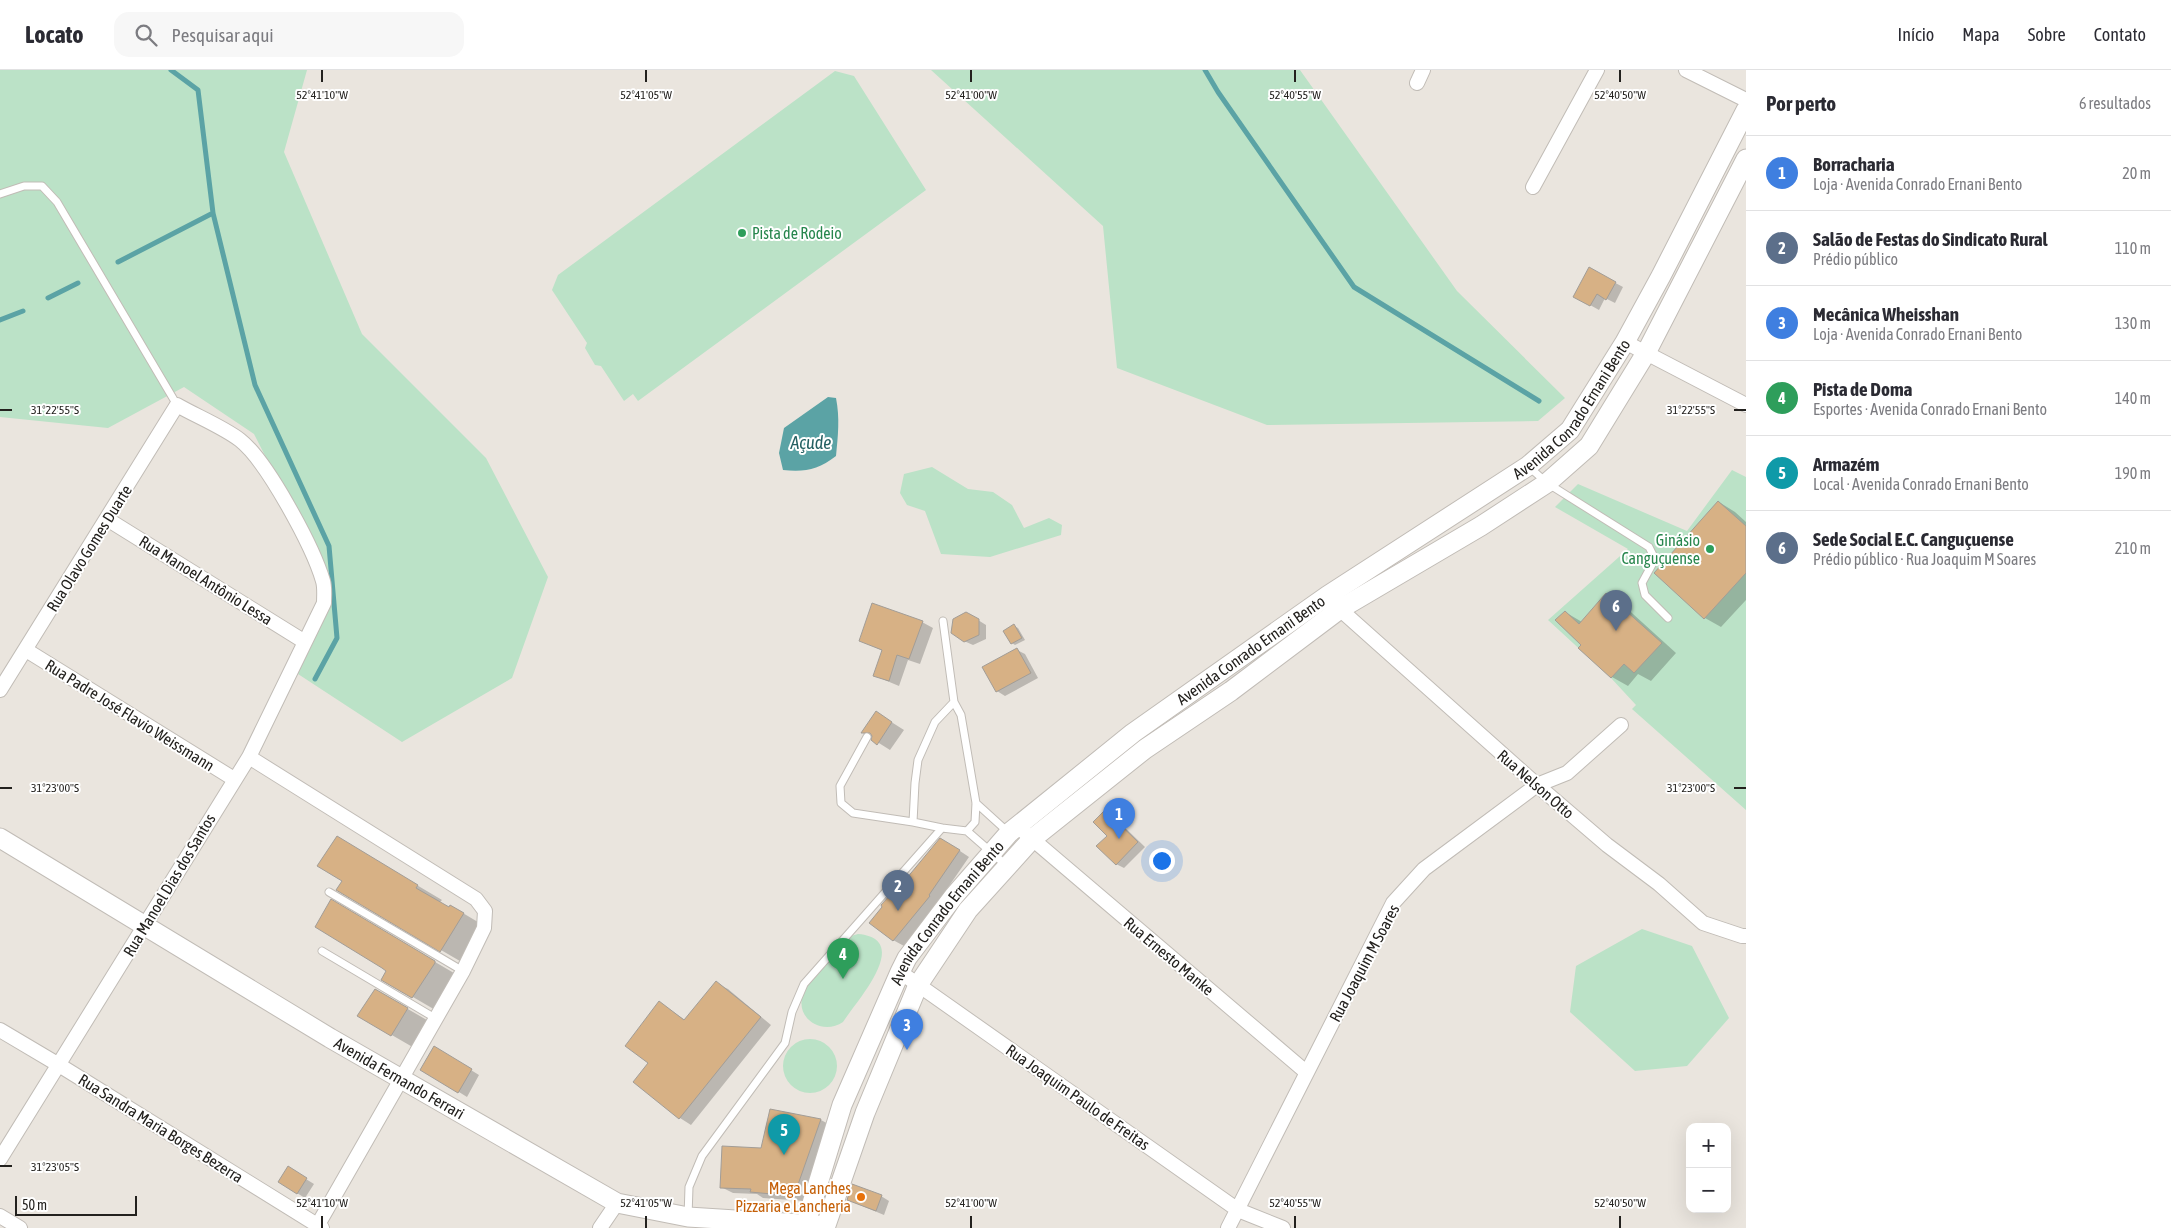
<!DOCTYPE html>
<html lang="pt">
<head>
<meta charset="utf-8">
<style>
  :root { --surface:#fff; --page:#f7f7f7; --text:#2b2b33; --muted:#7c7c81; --line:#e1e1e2; --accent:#db2777 }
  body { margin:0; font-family:"Asap Condensed",sans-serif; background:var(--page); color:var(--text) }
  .controls { position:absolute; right:15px; bottom:15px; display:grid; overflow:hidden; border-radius:10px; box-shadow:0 5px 20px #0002 }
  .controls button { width:45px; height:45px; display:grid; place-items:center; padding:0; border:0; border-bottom:1px solid var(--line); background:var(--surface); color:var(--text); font:25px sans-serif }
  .scale { position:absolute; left:15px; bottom:12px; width:122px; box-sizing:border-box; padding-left:5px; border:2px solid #23211e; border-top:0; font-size:14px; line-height:18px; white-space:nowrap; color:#23211e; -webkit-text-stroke:4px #fff; paint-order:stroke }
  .you { position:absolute; left:1161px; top:790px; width:18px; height:18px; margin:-12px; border:4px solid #fff; border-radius:50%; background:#1a73e8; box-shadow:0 0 0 8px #1a73e833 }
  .badge { display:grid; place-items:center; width:32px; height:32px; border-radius:50%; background:var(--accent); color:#fff; font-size:16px; font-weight:700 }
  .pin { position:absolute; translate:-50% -41px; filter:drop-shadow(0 1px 2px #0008) }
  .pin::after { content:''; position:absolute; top:26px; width:18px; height:15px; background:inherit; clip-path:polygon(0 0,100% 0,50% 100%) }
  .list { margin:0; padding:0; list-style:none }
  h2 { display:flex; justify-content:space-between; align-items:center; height:65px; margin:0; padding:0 20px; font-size:21px }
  h2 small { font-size:16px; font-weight:400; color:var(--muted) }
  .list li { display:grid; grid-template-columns:32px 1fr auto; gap:15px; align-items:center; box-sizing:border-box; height:75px; padding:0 20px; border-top:1px solid var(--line) }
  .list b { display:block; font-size:19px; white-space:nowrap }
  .list p { margin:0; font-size:16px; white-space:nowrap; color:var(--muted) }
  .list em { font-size:16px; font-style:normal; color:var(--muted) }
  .icon { flex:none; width:28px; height:28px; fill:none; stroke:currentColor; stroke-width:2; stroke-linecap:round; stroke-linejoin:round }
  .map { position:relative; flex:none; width:1746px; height:1158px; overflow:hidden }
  header { display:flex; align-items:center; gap:30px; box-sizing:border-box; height:70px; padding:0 25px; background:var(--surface); border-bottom:1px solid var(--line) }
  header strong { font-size:24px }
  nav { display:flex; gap:28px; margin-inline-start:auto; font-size:18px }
  .search { width:350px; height:45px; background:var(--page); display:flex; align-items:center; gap:12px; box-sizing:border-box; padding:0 18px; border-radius:15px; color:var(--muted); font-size:19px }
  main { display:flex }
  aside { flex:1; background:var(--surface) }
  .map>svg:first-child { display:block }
  .green { fill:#bbe2c7 }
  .water { fill:#5ba3a5 }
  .shadow { fill:#0003 }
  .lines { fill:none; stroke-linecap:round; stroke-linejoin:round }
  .stream { stroke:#5ba3a5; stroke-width:5 }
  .building { fill:#d7b185; stroke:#a29d97 }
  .lane-casing { stroke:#c1bcb6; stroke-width:9 }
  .street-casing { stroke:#c1bcb6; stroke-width:16 }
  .secondary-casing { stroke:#c1bcb6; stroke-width:21 }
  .lane { stroke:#fff; stroke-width:7 }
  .street { stroke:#fff; stroke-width:14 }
  .secondary { stroke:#fff; stroke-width:19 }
  .ticks { fill:none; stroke:#23211e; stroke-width:2 }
  .leisure-dot { fill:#2e9e5b; stroke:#fff; stroke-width:2 }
  .food-dot { fill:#e8710a; stroke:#fff; stroke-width:2 }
  .labels { text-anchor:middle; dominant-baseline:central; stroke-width:4; stroke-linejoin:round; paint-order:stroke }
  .leisure-label { font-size:16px; fill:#27864d; stroke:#fff; text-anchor:start }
  .street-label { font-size:16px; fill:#23211e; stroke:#fff }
  .food-label { font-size:16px; fill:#c56008; stroke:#fff; text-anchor:end }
  .water-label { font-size:18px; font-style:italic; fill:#246062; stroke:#fff }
  .ticks-label { font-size:12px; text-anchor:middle; fill:#23211e; stroke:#fff; stroke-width:4; stroke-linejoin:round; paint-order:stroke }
</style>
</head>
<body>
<header>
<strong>Locato</strong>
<div class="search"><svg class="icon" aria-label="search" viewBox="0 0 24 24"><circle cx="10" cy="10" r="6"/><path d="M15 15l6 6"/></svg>Pesquisar aqui</div>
<nav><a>Início</a><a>Mapa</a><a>Sobre</a><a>Contato</a></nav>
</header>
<main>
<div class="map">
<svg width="1746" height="1158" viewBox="0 0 1746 1158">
  <rect width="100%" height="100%" fill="#eae5de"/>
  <!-- green -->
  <path class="green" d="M 0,0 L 307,0 L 284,82 L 362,264 L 486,388 L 548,507 L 512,608 L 402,672 L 298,604 L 332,517 L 254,364 L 184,317 L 108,358 L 0,347 Z
    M 931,0 L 1300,0 L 1457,221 L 1565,328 L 1538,351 L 1267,355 L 1117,298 L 1103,156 Z
    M 835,1 L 854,6 L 926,120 L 638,331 L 633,324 L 624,331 L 601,296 L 595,295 L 585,278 L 587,273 L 552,220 L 558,205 Z
    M 932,397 L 968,419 L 993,422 L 1012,435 L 1024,458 L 1049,448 L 1062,455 L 1061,465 L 990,487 L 941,484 L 925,441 L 907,435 L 900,423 L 904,404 Z
    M 1732,400 L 1746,407 L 1746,740 L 1632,639 L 1636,635 L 1611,608 L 1548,550 L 1628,479 L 1555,437 L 1578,414 L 1687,461 Z
    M 1642,859 L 1692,876 L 1729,948 L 1687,996 L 1635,1001 L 1570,942 L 1576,896 Z
    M 858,864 C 914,869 856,932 843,952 C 824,965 797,951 802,927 C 804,916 840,870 851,866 C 853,865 856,865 858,864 Z
    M783 996a27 27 0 1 1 54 0a27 27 0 1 1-54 0Z"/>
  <!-- water -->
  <path class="water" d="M 828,327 L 836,328 C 840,348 838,366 836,386 C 818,400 805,402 783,400 L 779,383 L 784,358 Z"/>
  <!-- shadow -->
  <path class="shadow" d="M 1589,199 L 1623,217 L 1615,233 L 1605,228 L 1599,240 L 1574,226 Z
    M 1719,432 L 1735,442 L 1746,452 L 1746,530 L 1721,557 L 1705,548 Z
    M 1606,525 L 1622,534 L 1676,583 L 1651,611 L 1638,604 L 1628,616 L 1612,607 L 1580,578 L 1583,575 L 1565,542 L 1582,552 Z
    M 978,550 L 986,555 L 986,569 L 973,575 L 964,571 Z
    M 922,552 L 933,558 L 920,594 L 908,590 L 899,616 L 875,606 L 883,581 L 860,570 Z
    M 1014,556 L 1018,558 L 1025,570 L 1015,575 L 1012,573 Z
    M 1017,580 L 1025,584 L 1038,608 L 1005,626 L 997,621 Z
    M 877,643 L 904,660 L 890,680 L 863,663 Z
    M 1105,741 L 1113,746 L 1145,777 L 1124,798 L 1116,794 L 1108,765 Z
    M 951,775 L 969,787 L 938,832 L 940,832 L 904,876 L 893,870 L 893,827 Z
    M 361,782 L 442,830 L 439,833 L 449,839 L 451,836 L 488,858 L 465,894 L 338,820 Z
    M 331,831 L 459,906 L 437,941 L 382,909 L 388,901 Z
    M 716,913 L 728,919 L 771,955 L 691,1055 L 680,1048 L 634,1012 L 650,993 L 659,932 L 685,950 Z
    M 375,920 L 432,953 L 416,979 L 359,946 Z
    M 435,978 L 479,1005 L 467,1027 L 422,999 Z
    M 821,1050 L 832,1056 L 805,1131 L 763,1128 L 757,1124 L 733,1123 L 721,1117 L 762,1079 Z
    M 288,1098 L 314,1114 L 305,1128 L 279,1112 Z
    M 881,1126 L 889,1131 L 884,1145 L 848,1130 Z"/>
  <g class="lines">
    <!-- stream -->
    <path class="stream" d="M 171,0 L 198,20 L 213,143 L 255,315 L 329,476 L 337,568 L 315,609
      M 1205,0 L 1218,22 L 1354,217 L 1539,331
      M 118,192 L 213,143
      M 48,228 L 78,213
      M 0,250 L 23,241"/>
  </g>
  <!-- building -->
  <path class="building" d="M 1589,197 L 1616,212 L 1606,230 L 1597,224 L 1590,236 L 1573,227 Z
    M 1718,431 L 1746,456 L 1746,503 L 1704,549 L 1654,503 Z
    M 1606,523 L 1662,573 L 1634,603 L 1624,594 L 1611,608 L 1578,578 L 1581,575 L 1555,550 L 1565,541 L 1579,554 Z
    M 872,533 L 923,551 L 909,589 L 897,585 L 889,611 L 873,606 L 882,580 L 859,571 Z
    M 966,542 L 979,549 L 979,565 L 964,572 L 951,563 L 953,549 Z
    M 1014,554 L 1022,568 L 1011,574 L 1003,561 Z
    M 1017,578 L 1031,603 L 996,622 L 982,597 Z
    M 876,641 L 892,652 L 877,675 L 871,670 L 872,666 L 870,663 L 861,663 Z
    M 1105,740 L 1138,772 L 1116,795 L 1096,776 L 1107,766 L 1093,752 Z
    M 337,766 L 418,815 L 416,818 L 449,837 L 450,835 L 464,843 L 440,882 L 336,820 L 342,811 L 317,796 Z
    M 940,768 L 960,780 L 929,825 L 930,826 L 893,871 L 869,853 L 882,837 L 881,835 L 891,824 L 892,826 Z
    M 331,829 L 435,891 L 435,893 L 412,928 L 381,910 L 386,901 L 382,898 L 315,857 Z
    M 716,911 L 761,947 L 679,1049 L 633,1012 L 648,993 L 625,976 L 659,931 L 684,950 Z
    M 375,919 L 408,938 L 391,966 L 357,946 Z
    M 434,976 L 472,999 L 458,1023 L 420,1000 Z
    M 770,1039 L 821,1049 L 794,1126 L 750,1122 L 751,1119 L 720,1118 L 722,1076 L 761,1078 Z
    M 288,1096 L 307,1108 L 297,1124 L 278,1112 Z
    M 852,1114 L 882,1125 L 876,1141 L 847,1130 Z"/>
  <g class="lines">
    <defs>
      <path id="lane" d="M 0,124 L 24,116 L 42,116 L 57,132 L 177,335
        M 1528,396 L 1547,413 L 1649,477 L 1655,489 L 1642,513 L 1645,525 L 1668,548
        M 954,632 L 961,645 L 976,733 L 975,752 L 967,761
        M 867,667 L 840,716 L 841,733 L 853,743 L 913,752 L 942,758
        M 976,733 L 1009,763
        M 913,752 L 915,713 L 918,690 L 935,652 L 954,632 L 943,551
        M 329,822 L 463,901
        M 322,881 L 435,948
        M 688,1147 L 689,1117 L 702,1086 L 785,973 L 792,942 L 804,914 L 942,758 L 967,761 L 1007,796"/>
      <path id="street" d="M 1686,0 L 1746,30
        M 1417,13 L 1423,0
        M 1533,117 L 1597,0
        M 1625,272 L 1746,335
        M 107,449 L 305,572
        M 1334,534 L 1537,715 L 1607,775 L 1659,814 L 1703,853 L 1742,866 L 1746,866
        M 26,580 L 234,709
        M 0,620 L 177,335 C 196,346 223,357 240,370 C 267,391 313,477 323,511 C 325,518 324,526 324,533 L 249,687 L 0,1089
        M 249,687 L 476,829 L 485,841 L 484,858 L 463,901 L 316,1158
        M 1017,756 L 1306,1002
        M 900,902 L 1238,1140 L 1283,1158
        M 0,960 L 59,995 L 322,1158
        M 0,1146 L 20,1158
        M 600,1158 L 617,1133
        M 1228,1158 L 1393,833 L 1424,799 L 1537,715 L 1567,703 L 1621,655"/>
      <g id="secondary">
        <path id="s1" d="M 0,768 L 330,968 L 617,1133 L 688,1147 L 817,1155"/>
        <path id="s2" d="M 807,1158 L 806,1153 L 842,1035 L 900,902 L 907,888 L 954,826 L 1009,763 L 1133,663 L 1327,526 L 1528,396 L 1570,360 L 1625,272 L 1661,206 L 1746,40"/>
        <path d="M 825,1158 L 865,1043 L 918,915 L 968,840 L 1032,769 L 1145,679 L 1231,621 L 1340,539 L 1481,456 L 1547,413 L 1589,376 L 1646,283 L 1746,89"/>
      </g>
    </defs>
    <!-- lane casing -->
    <use href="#lane" class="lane-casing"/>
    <!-- street casing -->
    <use href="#street" class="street-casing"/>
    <!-- secondary casing -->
    <use href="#secondary" class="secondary-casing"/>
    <!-- lane -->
    <use href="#lane" class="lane"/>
    <!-- street -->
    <use href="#street" class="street"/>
    <!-- secondary -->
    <use href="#secondary" class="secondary"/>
  </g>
  <!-- ticks -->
  <path class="ticks" d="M 322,0 L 322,12M 646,0 L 646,12M 971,0 L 971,12M 1295,0 L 1295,12M 1620,0 L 1620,12M 0,340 L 12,340M 1734,340 L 1746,340M 0,718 L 12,718M 1734,718 L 1746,718M 0,1096 L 12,1096M 322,1146 L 322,1158M 646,1146 L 646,1158M 971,1146 L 971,1158M 1295,1146 L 1295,1158M 1620,1146 L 1620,1158"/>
  <!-- markers -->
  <g class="leisure-dot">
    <circle cx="742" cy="163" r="5"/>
    <circle cx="1710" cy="479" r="5"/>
  </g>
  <circle class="food-dot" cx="861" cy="1127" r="5"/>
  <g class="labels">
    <!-- leisure labels -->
    <g class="leisure-label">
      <text x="752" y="163">Pista de Rodeio</text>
      <text x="1700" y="470" text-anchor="end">Ginásio<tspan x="1700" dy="18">Canguçuense</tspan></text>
    </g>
    <!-- street labels -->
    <g class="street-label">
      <text stroke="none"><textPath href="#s2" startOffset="1159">Avenida Conrado Ernani Bento</textPath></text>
      <text transform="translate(89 478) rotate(-58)">Rua Olavo Gomes Duarte</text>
      <text transform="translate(206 510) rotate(32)">Rua Manoel Antônio Lessa</text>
      <text stroke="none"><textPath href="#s2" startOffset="754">Avenida Conrado Ernani Bento</textPath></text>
      <text transform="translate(130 645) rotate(32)">Rua Padre José Flavio Weissmann</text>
      <text transform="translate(1536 714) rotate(41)">Rua Nelson Otto</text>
      <text transform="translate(169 815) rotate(-59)">Rua Manoel Dias dos Santos</text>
      <text stroke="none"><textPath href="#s2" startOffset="349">Avenida Conrado Ernani Bento</textPath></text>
      <text transform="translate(1169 886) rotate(40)">Rua Ernesto Manke</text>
      <text transform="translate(1364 893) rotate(-62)">Rua Joaquim M Soares</text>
      <text stroke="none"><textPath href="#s1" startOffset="466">Avenida Fernando Ferrari</textPath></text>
      <text transform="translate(1078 1027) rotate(35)">Rua Joaquim Paulo de Freitas</text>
      <text transform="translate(161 1058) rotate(32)">Rua Sandra Maria Borges Bezerra</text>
    </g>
    <!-- food labels -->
    <g class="food-label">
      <text x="851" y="1118">Mega Lanches<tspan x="851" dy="18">Pizzaria e Lancheria</tspan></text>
    </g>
    <!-- water labels -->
    <g class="water-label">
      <text x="811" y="372">Açude</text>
    </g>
  </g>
  <g class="ticks-label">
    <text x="322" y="29">52°41'10"W</text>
    <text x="646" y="29">52°41'05"W</text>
    <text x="971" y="29">52°41'00"W</text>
    <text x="1295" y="29">52°40'55"W</text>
    <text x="1620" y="29">52°40'50"W</text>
    <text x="55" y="344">31°22'55"S</text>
    <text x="1691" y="344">31°22'55"S</text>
    <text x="55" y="722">31°23'00"S</text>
    <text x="1691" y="722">31°23'00"S</text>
    <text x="55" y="1101">31°23'05"S</text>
    <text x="322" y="1137">52°41'10"W</text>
    <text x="646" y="1137">52°41'05"W</text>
    <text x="971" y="1137">52°41'00"W</text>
    <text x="1295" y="1137">52°40'55"W</text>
    <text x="1620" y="1137">52°40'50"W</text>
  </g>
</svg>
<div class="controls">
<button>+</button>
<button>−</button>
</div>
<div class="scale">50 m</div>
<div class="you"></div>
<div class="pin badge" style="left:1119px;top:769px;background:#3f7fe0">1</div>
<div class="pin badge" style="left:898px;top:841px;background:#5c6f8a">2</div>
<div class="pin badge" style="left:907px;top:980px;background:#3f7fe0">3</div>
<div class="pin badge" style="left:843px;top:909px;background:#2e9e5b">4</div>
<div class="pin badge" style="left:784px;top:1085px;background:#0f9aa8">5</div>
<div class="pin badge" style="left:1616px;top:561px;background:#5c6f8a">6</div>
</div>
<aside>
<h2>Por perto<small>6 resultados</small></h2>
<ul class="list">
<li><span class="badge" style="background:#3f7fe0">1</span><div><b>Borracharia</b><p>Loja · Avenida Conrado Ernani Bento</p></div><em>20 m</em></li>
<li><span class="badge" style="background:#5c6f8a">2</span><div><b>Salão de Festas do Sindicato Rural</b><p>Prédio público</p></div><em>110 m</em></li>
<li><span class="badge" style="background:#3f7fe0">3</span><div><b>Mecânica Wheisshan</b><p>Loja · Avenida Conrado Ernani Bento</p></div><em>130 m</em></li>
<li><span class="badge" style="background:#2e9e5b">4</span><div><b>Pista de Doma</b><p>Esportes · Avenida Conrado Ernani Bento</p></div><em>140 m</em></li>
<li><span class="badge" style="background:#0f9aa8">5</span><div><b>Armazém</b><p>Local · Avenida Conrado Ernani Bento</p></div><em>190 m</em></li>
<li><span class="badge" style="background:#5c6f8a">6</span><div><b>Sede Social E.C. Canguçuense</b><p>Prédio público · Rua Joaquim M Soares</p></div><em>210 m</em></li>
</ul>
</aside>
</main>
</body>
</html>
